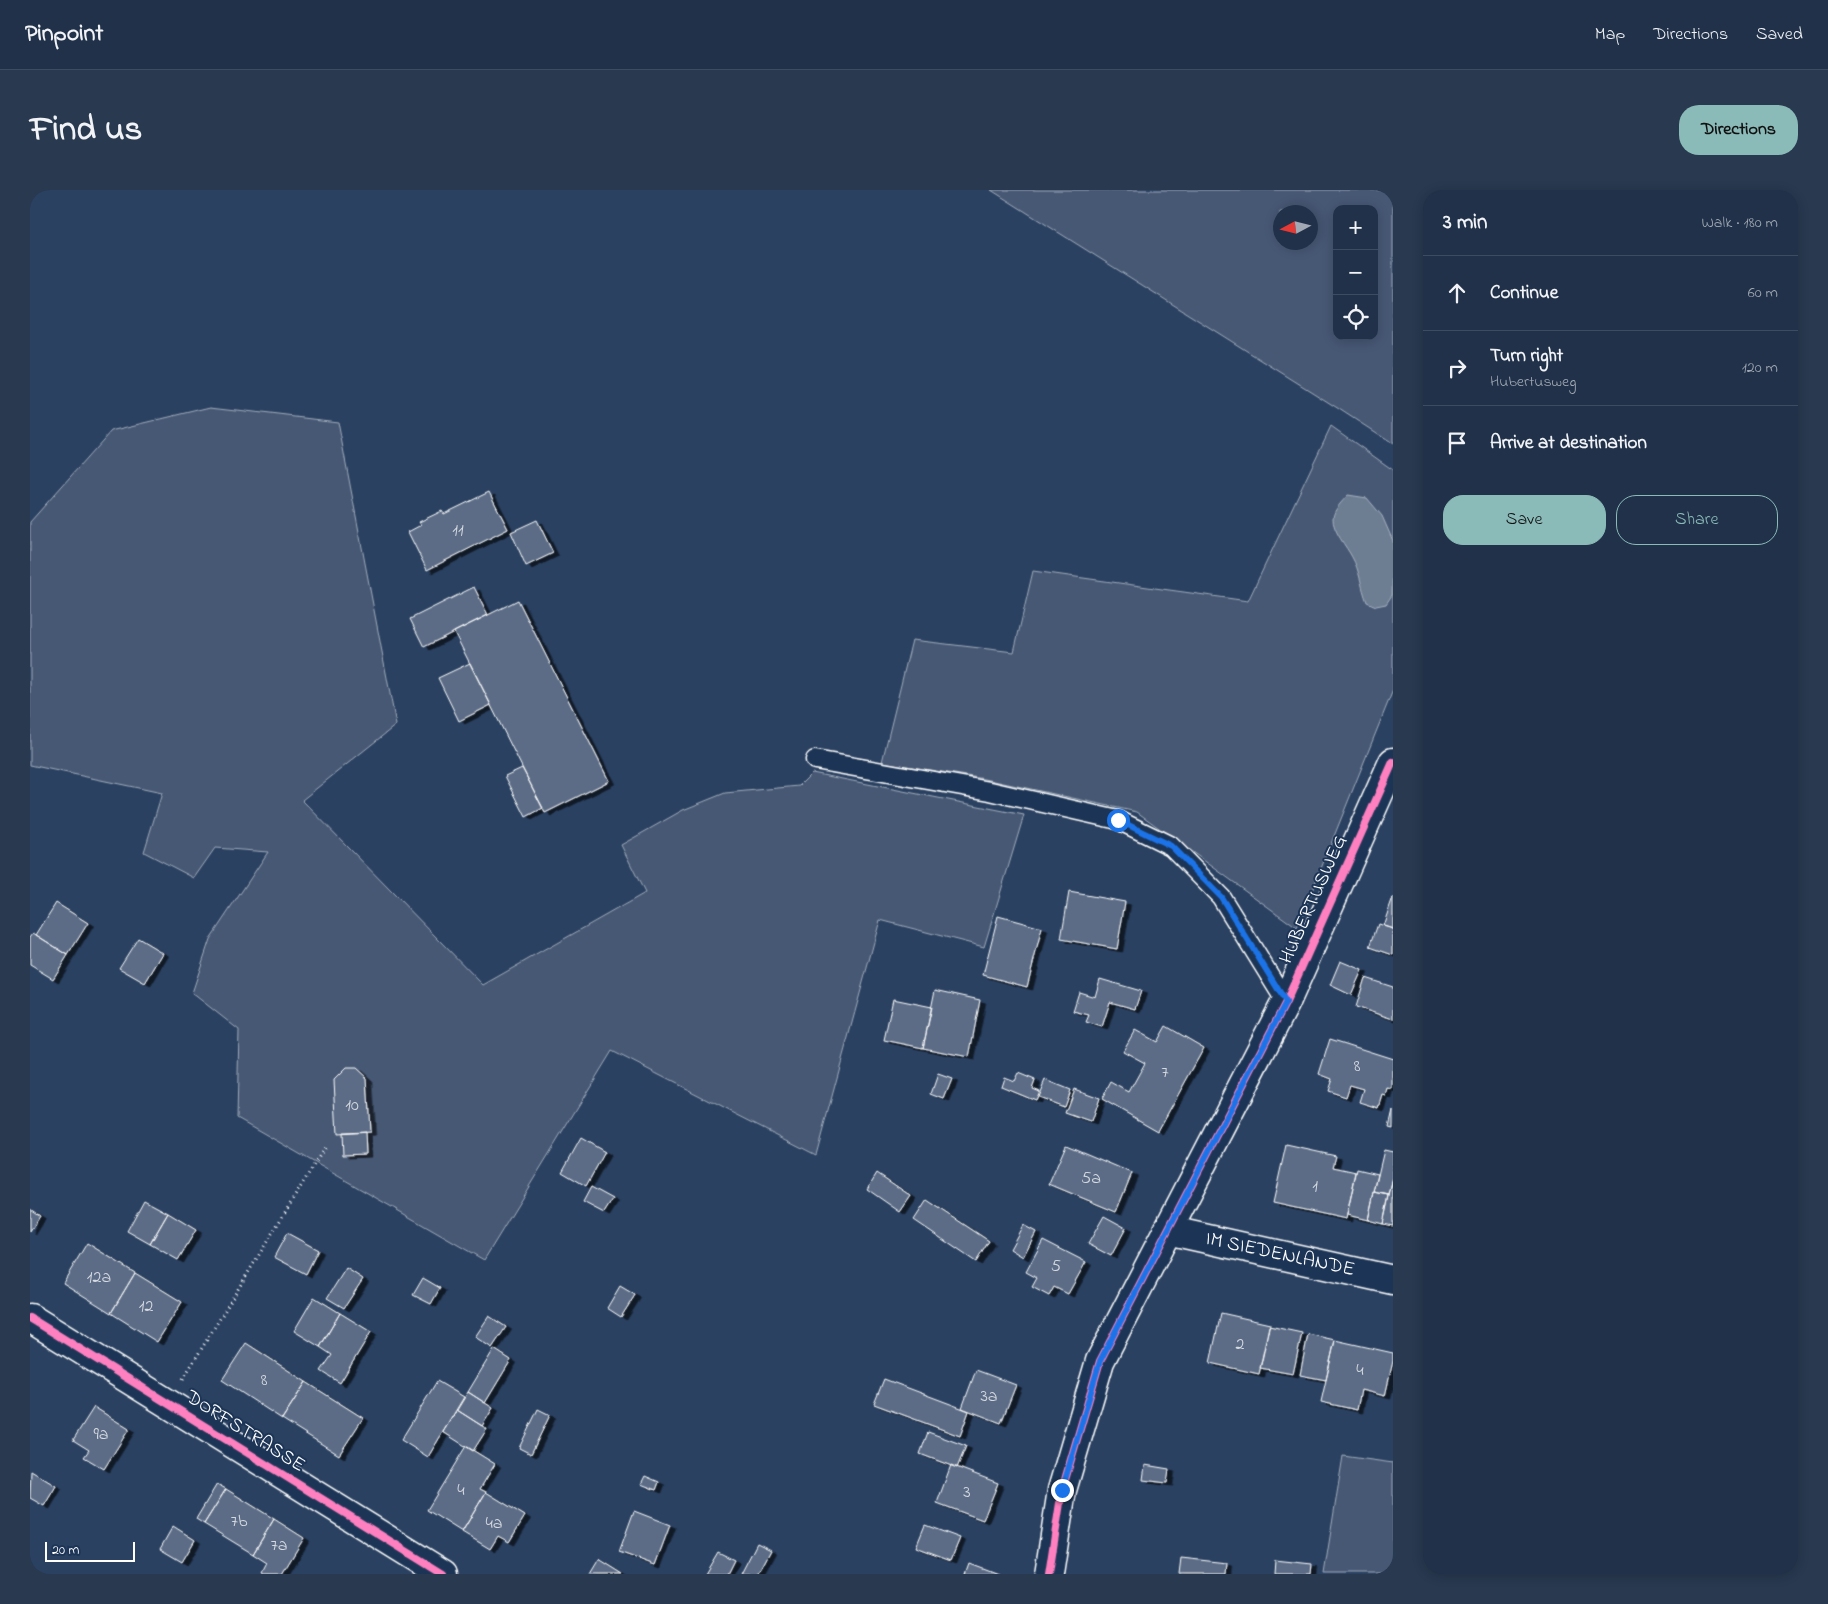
<!DOCTYPE html>
<html lang="en">
<head>
<meta charset="utf-8">
<style>
  :root { --surface:#203149; --page:#283950; --text:#f1f3f6; --muted:#a2a9b4; --line:#3d4c61; --accent:#8bbbb9 }
  body { margin:0; font-family:"Indie Flower",sans-serif; background:var(--page); color:var(--text) }
  .controls { position:absolute; right:15px; top:15px; display:grid; overflow:hidden; border-radius:10px; box-shadow:0 2px 12px #0003 }
  .controls button { width:45px; height:45px; display:grid; place-items:center; padding:0; border:0; border-bottom:1px solid var(--line); background:var(--surface); color:var(--text); font:25px sans-serif }
  .compass { position:absolute; left:1243px; top:15px; width:45px; height:45px; border-radius:50%; background:var(--surface); box-shadow:0 2px 12px #0003; rotate:263deg }
  .scale { position:absolute; left:15px; bottom:12px; width:90px; box-sizing:border-box; padding-left:5px; border:2px solid #fff; border-top:0; font-size:14px; line-height:18px; white-space:nowrap; color:#fff; -webkit-text-stroke:4px #1d3557; paint-order:stroke }
  .stop { position:absolute; width:15px; height:15px; margin:-11px; border:4px solid #1a73e8; border-radius:50%; background:#fff }
  .stop.end { background:#1a73e8; border-color:#fff; box-shadow:0 1px 5px #0008 }
  .list { margin:0; padding:0; list-style:none }
  h2 { display:flex; justify-content:space-between; align-items:center; height:65px; margin:0; padding:0 20px; font-size:21px }
  h2 small { font-size:16px; font-weight:400; color:var(--muted) }
  .list li { display:grid; grid-template-columns:32px 1fr auto; gap:15px; align-items:center; box-sizing:border-box; height:75px; padding:0 20px; border-top:1px solid var(--line) }
  .list b { display:block; font-size:19px; white-space:nowrap }
  .list p { margin:0; font-size:16px; white-space:nowrap; color:var(--muted) }
  .list em { font-size:16px; font-style:normal; color:var(--muted) }
  .actions { display:flex; gap:10px; padding:15px 20px }
  .actions a { flex:1; padding:11px 0; border:1px solid var(--accent); border-radius:20px; text-align:center; font-size:18px; color:var(--accent) }
  .actions .main { background:var(--accent); color:#111 }
  .icon { flex:none; width:28px; height:28px; fill:none; stroke:currentColor; stroke-width:2; stroke-linecap:round; stroke-linejoin:round }
  .map { position:relative; flex:none; width:1363px; height:1384px; overflow:hidden; border-radius:20px }
  header { display:flex; align-items:center; gap:30px; box-sizing:border-box; height:70px; padding:0 25px; background:var(--surface); border-bottom:1px solid var(--line) }
  header strong { font-size:24px }
  nav { display:flex; gap:28px; margin-inline-start:auto; font-size:18px }
  .intro { display:flex; align-items:center; justify-content:space-between; box-sizing:border-box; height:120px; padding:0 30px }
  h1 { margin:0; font-size:35px }
  .button { padding:12px 22px; border-radius:20px; background:var(--accent); color:#111; font-size:18px; font-weight:700 }
  main { display:flex; gap:30px; padding:0 30px }
  aside { flex:1; background:var(--surface); border-radius:20px; box-shadow:0 2px 12px #0003 }
  .map>svg:first-child { display:block }
  .green { fill:#465975; stroke:#a2acba; fill-rule:evenodd }
  .water { fill:#6d7d92; stroke:#a7b1be }
  .building { fill:#5b6c86; stroke:#fff; filter:url(#shadow) }
  .lines { fill:none; stroke-linecap:round; stroke-linejoin:round }
  .lane-casing { stroke:#fff; stroke-width:21 }
  .street-casing { stroke:#fff; stroke-width:31 }
  .path { stroke:#fff; stroke-width:3; stroke-dasharray:1 4; stroke-linecap:butt }
  .lane { stroke:#1d3557; stroke-width:18 }
  .street { stroke:#1d3557; stroke-width:28 }
  .cycleway-casing { stroke:#1d3557; stroke-width:11 }
  .cycleway { stroke:#ff80c0; stroke-width:8 }
  .route { stroke:#1a73e8; stroke-width:6 }
  .labels { text-anchor:middle; dominant-baseline:central; stroke-width:4; stroke-linejoin:round; paint-order:stroke }
  .number-label { font-size:18px; fill:#d6dae1 }
  .street-label { font-size:20px; fill:#fff; stroke:#1d3557 }
</style>
</head>
<body>
<header>
<strong>Pinpoint</strong>
<nav><a>Map</a><a>Directions</a><a>Saved</a></nav>
</header>
<div class="intro"><h1>Find us</h1><a class="button">Directions</a></div>
<main>
<div class="map">
<svg width="1363" height="1384" viewBox="0 0 1363 1384">
  <defs>
    <filter id="shadow"><feDropShadow dx="5.5" dy="3" stdDeviation="0" flood-color="#0009"/></filter>
  </defs>
  <rect width="100%" height="100%" fill="#2a4161"/>
  <filter id="ink" filterUnits="userSpaceOnUse"><feTurbulence type="fractalNoise" baseFrequency=".02" numOctaves="2"/><feDisplacementMap in="SourceGraphic" scale="10" xChannelSelector="R" yChannelSelector="G"/><feConvolveMatrix kernelMatrix="1 2 1 2 8 2 1 2 1" color-interpolation-filters="sRGB"/></filter>
  <g filter="url(#ink)">
    <!-- green -->
    <path class="green" d="M 961,0 L 1363,0 L 1363,254 L 1309,219 ZM 1307,19 L 1344,19 L 1344,146 L 1307,146 ZM 1250,22 L 1280,22 L 1280,52 L 1250,52 Z
      M 181,217 L 308,232 L 366,535 L 272,610 L 453,795 L 615,703 L 591,655 L 653,620 L 695,603 L 769,596 L 782,583 L 994,625 L 954,757 L 850,730 L 786,965 L 582,861 L 454,1070 L 207,928 L 209,840 L 162,803 L 180,749 L 238,662 L 185,658 L 164,688 L 114,662 L 132,603 L 0,575 L 0,332 L 81,241 Z
      M 1301,236 L 1363,280 L 1363,500 L 1267,738 L 1107,622 L 955,589 L 852,572 L 882,450 L 984,462 L 1003,381 L 1218,411 Z
      M 1313,1266 L 1363,1273 L 1363,1384 L 1294,1384 Z"/>
    <!-- water -->
    <path class="water" d="M 1318,305 L 1337,308 L 1352,326 L 1363,351 L 1362,405 L 1356,414 L 1346,416 L 1337,412 C 1331,397 1330,381 1322,367 C 1317,357 1302,340 1303,328 C 1304,319 1312,312 1318,305 Z"/>
    <!-- building -->
    <path class="building" d="M 459,302 L 478,339 L 397,380 L 378,342 L 391,335 L 389,332 L 412,321 L 414,324 Z
      M 507,330 L 523,363 L 496,376 L 481,342 Z
      M 444,397 L 458,425 L 394,457 L 380,429 Z
      M 488,410 L 579,591 L 515,623 L 424,442 Z
      M 440,473 L 461,515 L 429,531 L 408,488 Z
      M 492,578 L 513,618 L 496,627 L 475,586 Z
      M 1039,702 L 1095,712 L 1087,759 L 1031,749 Z
      M 1363,707 L 1363,739 L 1353,736 Z
      M 26,713 L 58,733 L 38,765 L 6,745 Z
      M 968,726 L 1012,738 L 997,797 L 953,785 Z
      M 1348,734 L 1363,739 L 1363,765 L 1340,757 Z
      M 3,743 L 38,765 L 23,789 L 0,775 L 0,747 Z
      M 108,748 L 133,763 L 115,793 L 89,778 Z
      M 1310,771 L 1332,780 L 1321,805 L 1300,795 Z
      M 1335,788 L 1363,797 L 1363,829 L 1326,817 Z
      M 1070,789 L 1111,801 L 1105,819 L 1080,812 L 1072,837 L 1056,832 L 1059,825 L 1043,821 L 1049,802 L 1065,807 Z
      M 905,800 L 950,810 L 939,867 L 893,858 Z
      M 863,809 L 902,817 L 893,858 L 854,850 Z
      M 1136,836 L 1174,858 L 1128,941 L 1072,909 L 1081,892 L 1099,902 L 1115,873 L 1093,861 L 1105,840 L 1127,852 Z
      M 1300,849 L 1363,869 L 1363,900 L 1358,899 L 1356,906 L 1353,905 L 1349,918 L 1330,912 L 1334,899 L 1320,895 L 1316,907 L 1298,901 L 1302,889 L 1289,884 Z
      M 316,878 L 326,878 L 337,888 L 340,942 L 307,944 L 304,890 Z
      M 988,883 L 1005,890 L 1002,898 L 1009,901 L 1005,910 L 971,896 L 974,887 L 984,891 Z
      M 908,884 L 922,889 L 914,909 L 901,904 Z
      M 1015,890 L 1040,900 L 1034,917 L 1008,907 Z
      M 1044,899 L 1069,908 L 1061,932 L 1035,923 Z
      M 1363,920 L 1363,938 L 1359,937 Z
      M 335,942 L 336,964 L 313,965 L 312,943 Z
      M 551,948 L 575,962 L 556,996 L 532,982 Z
      M 1036,955 L 1102,983 L 1086,1022 L 1019,994 Z
      M 1256,955 L 1306,966 L 1303,977 L 1326,982 L 1316,1029 L 1243,1013 Z
      M 1354,960 L 1363,962 L 1363,988 L 1359,1005 L 1344,1002 Z
      M 1327,979 L 1348,984 L 1338,1030 L 1317,1025 Z
      M 847,983 L 881,1006 L 870,1022 L 837,999 Z
      M 1363,988 L 1363,1036 L 1353,1034 Z
      M 561,997 L 583,1009 L 574,1023 L 553,1012 Z
      M 1344,1002 L 1359,1005 L 1353,1034 L 1338,1030 Z
      M 114,1010 L 138,1023 L 120,1054 L 97,1041 Z
      M 897,1010 L 959,1051 L 946,1072 L 884,1030 Z
      M 0,1019 L 10,1026 L 0,1042 Z
      M 138,1023 L 166,1040 L 148,1070 L 120,1054 Z
      M 1074,1026 L 1096,1038 L 1081,1066 L 1058,1054 Z
      M 993,1035 L 1006,1042 L 993,1067 L 980,1059 Z
      M 257,1043 L 288,1060 L 276,1084 L 244,1067 Z
      M 1013,1050 L 1056,1072 L 1038,1104 L 1024,1097 L 1019,1106 L 1002,1097 L 1007,1088 L 996,1082 Z
      M 57,1053 L 105,1083 L 81,1123 L 33,1093 Z
      M 316,1078 L 333,1089 L 314,1118 L 297,1108 Z
      M 105,1083 L 152,1112 L 127,1152 L 81,1123 Z
      M 393,1088 L 410,1098 L 401,1114 L 383,1105 Z
      M 590,1096 L 605,1105 L 591,1127 L 577,1118 Z
      M 284,1107 L 310,1123 L 290,1157 L 264,1141 Z
      M 310,1123 L 341,1142 L 310,1193 L 291,1181 L 302,1165 L 290,1157 Z
      M 1191,1123 L 1240,1134 L 1229,1184 L 1180,1173 Z
      M 459,1126 L 476,1137 L 462,1158 L 445,1147 Z
      M 1239,1136 L 1272,1143 L 1263,1184 L 1230,1178 Z
      M 1278,1144 L 1305,1150 L 1296,1190 L 1270,1185 Z
      M 1305,1150 L 1363,1163 L 1363,1171 L 1355,1206 L 1331,1200 L 1327,1220 L 1291,1212 Z
      M 216,1153 L 276,1192 L 252,1229 L 192,1190 Z
      M 464,1159 L 481,1170 L 455,1213 L 438,1202 Z
      M 946,1180 L 986,1195 L 971,1233 L 932,1218 Z
      M 854,1189 L 939,1221 L 930,1246 L 844,1214 Z
      M 407,1191 L 434,1207 L 398,1267 L 371,1250 Z
      M 276,1192 L 333,1228 L 309,1265 L 252,1229 Z
      M 438,1202 L 463,1218 L 452,1236 L 427,1220 Z
      M 64,1217 L 99,1239 L 74,1279 L 54,1267 L 59,1260 L 43,1250 Z
      M 508,1219 L 520,1225 L 501,1264 L 489,1258 Z
      M 427,1220 L 457,1239 L 443,1261 L 413,1242 Z
      M 898,1242 L 936,1256 L 927,1278 L 890,1264 Z
      M 436,1256 L 465,1274 L 450,1299 L 456,1302 L 432,1342 L 397,1320 Z
      M 921,1275 L 968,1293 L 953,1330 L 907,1313 Z
      M 1115,1275 L 1139,1279 L 1137,1293 L 1113,1290 Z
      M 1,1281 L 26,1296 L 14,1316 L 0,1308 Z
      M 615,1286 L 629,1292 L 626,1300 L 611,1294 Z
      M 187,1294 L 196,1299 L 174,1334 L 166,1329 Z
      M 196,1299 L 244,1329 L 223,1364 L 174,1334 Z
      M 456,1302 L 495,1326 L 479,1352 L 468,1346 L 460,1359 L 432,1342 Z
      M 604,1321 L 640,1335 L 625,1375 L 589,1362 Z
      M 244,1329 L 274,1348 L 252,1384 L 234,1384 L 232,1383 L 237,1373 L 223,1364 Z
      M 895,1335 L 930,1348 L 921,1370 L 886,1357 Z
      M 143,1336 L 165,1350 L 152,1372 L 130,1359 Z
      M 727,1353 L 741,1360 L 728,1384 L 711,1384 Z
      M 688,1362 L 704,1370 L 697,1384 L 675,1384 Z
      M 1151,1368 L 1197,1373 L 1196,1384 L 1149,1384 Z
      M 569,1369 L 593,1384 L 560,1384 Z
      M 1245,1370 L 1282,1374 L 1281,1384 L 1244,1384 Z
      M 939,1373 L 968,1384 L 935,1384 Z"/>
    <g class="lines">
      <defs>
        <path id="lane" d="M 785,570 L 960,601 L 1088,630 L 1141,656 L 1191,707 L 1256,812"/>
        <path id="street" d="M 1137,1040 L 1363,1090
          M 0,1128 L 413,1384
          M 1019,1384 L 1032,1300 L 1070,1171 L 1256,812 L 1363,572"/>
      </defs>
      <!-- lane casing -->
      <use href="#lane" class="lane-casing"/>
      <!-- street casing -->
      <use href="#street" class="street-casing"/>
      <!-- path -->
      <path class="path" d="M 153,1189 L 295,957"/>
      <!-- lane -->
      <use href="#lane" class="lane"/>
      <!-- street -->
      <use href="#street" class="street"/>
      <defs>
        <path id="cycleway" d="M 0,1128 L 413,1384
          M 1019,1384 L 1032,1300 L 1070,1171 L 1256,812 L 1363,572"/>
      </defs>
      <!-- cycleway casing -->
      <use href="#cycleway" class="cycleway-casing"/>
      <!-- cycleway -->
      <use href="#cycleway" class="cycleway"/>
    </g>
  </g>
  <g class="lines" filter="url(#ink)">
    <!-- route -->
    <path class="route" d="M 1032,1300 L 1070,1171 L 1256,812 L 1191,707 L 1141,656 L 1088,630"/>
  </g>
  <g class="labels">
    <!-- number labels -->
    <g class="number-label">
      <text x="428" y="341">11</text>
      <text x="1327" y="877">8</text>
      <text x="1135" y="883">7</text>
      <text x="322" y="916">10</text>
      <text x="1061" y="989">5a</text>
      <text x="1285" y="997">1</text>
      <text x="1026" y="1077">5</text>
      <text x="69" y="1088">12a</text>
      <text x="116" y="1117">12</text>
      <text x="1210" y="1155">2</text>
      <text x="1330" y="1181">4</text>
      <text x="234" y="1191">8</text>
      <text x="959" y="1207">3a</text>
      <text x="71" y="1245">9a</text>
      <text x="431" y="1301">4</text>
      <text x="937" y="1303">3</text>
      <text x="209" y="1332">7b</text>
      <text x="464" y="1334">4a</text>
      <text x="249" y="1356">7a</text>
    </g>
    <!-- street labels -->
    <g class="street-label">
      <text transform="translate(1284 710) rotate(-66)">HUBERTUSWEG</text>
      <text transform="translate(1250 1065) rotate(12)">IM SIEDENLANDE</text>
      <text transform="translate(215 1242) rotate(32)">DORFSTRASSE</text>
    </g>
  </g>
</svg>
<div class="controls">
<button>+</button>
<button>−</button>
<button><svg class="icon" aria-label="locate" viewBox="0 0 24 24"><circle cx="12" cy="12" r="6"/><path d="M12 2v4M12 18v4M2 12h4M18 12h4"/></svg></button>
</div>
<svg class="compass" viewBox="-18 -18 36 36"><path d="M0-13l5 13h-10z" fill="#e53935"/><path d="M0 13l5-13h-10z" fill="#a2a9b4"/></svg>
<div class="scale">20 m</div>
<div class="stop" style="left:1088px;top:630px"></div>
<div class="stop end" style="left:1032px;top:1300px"></div>
</div>
<aside>
<h2>3 min<small>Walk · 180 m</small></h2>
<ul class="list">
<li><svg class="icon" aria-label="ahead" viewBox="0 0 24 24"><path d="M12 20V5M6 11l6-6 6 6"/></svg><div><b>Continue</b></div><em>60 m</em></li>
<li><svg class="icon" aria-label="right" viewBox="0 0 24 24"><path d="M7 20v-9h11M14 6l5 5-5 5"/></svg><div><b>Turn right</b><p>Hubertusweg</p></div><em>120 m</em></li>
<li><svg class="icon" aria-label="arrive" viewBox="0 0 24 24"><path d="M6 21V4h12l-3 4 3 4H6"/></svg><div><b>Arrive at destination</b></div></li>
</ul>
<div class="actions"><a class="main">Save</a><a>Share</a></div>
</aside>
</main>
</body>
</html>
